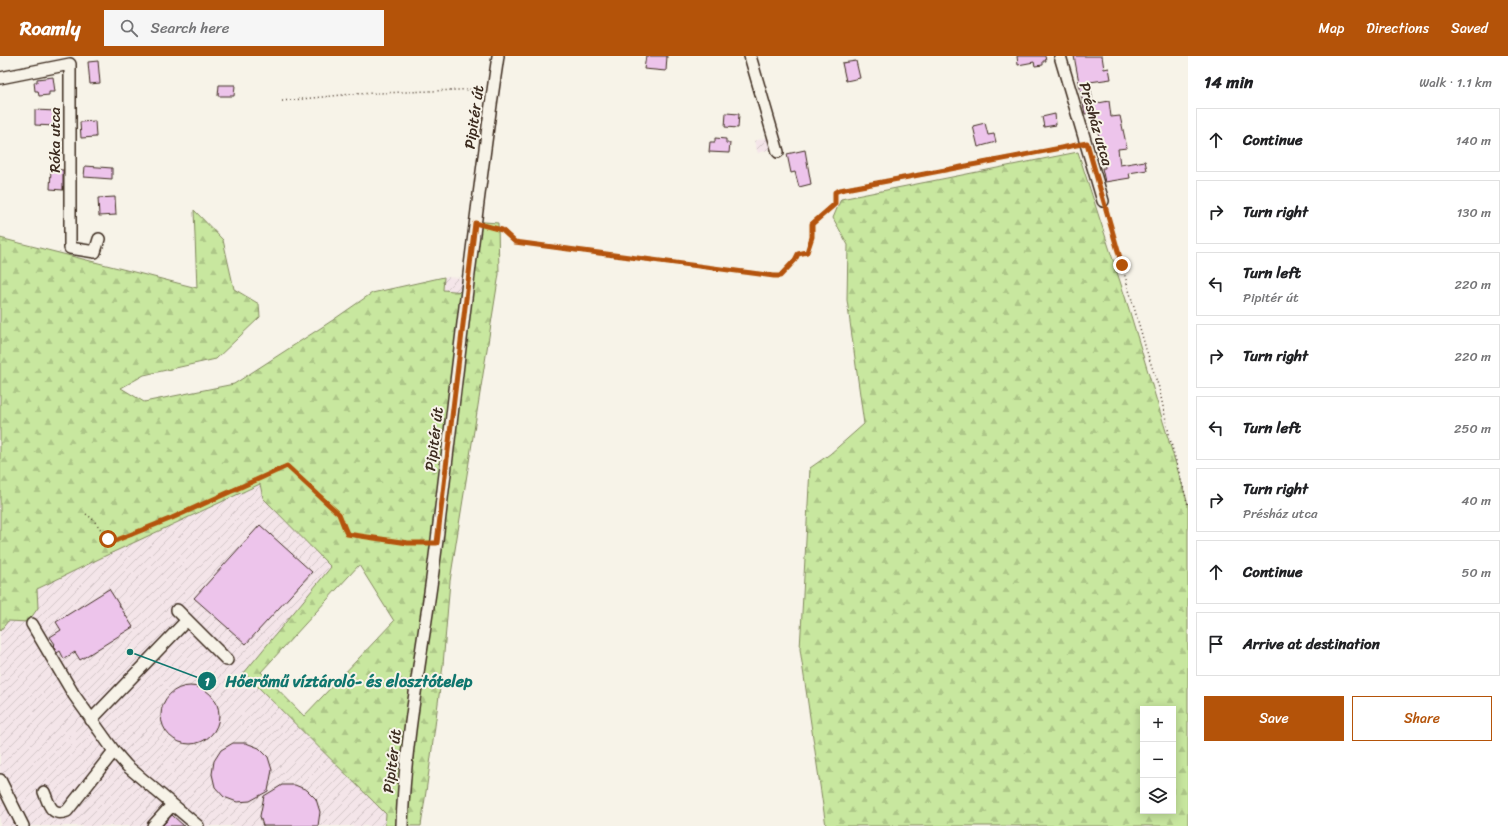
<!DOCTYPE html>
<html lang="en">
<head>
<meta charset="utf-8">
<style>
  :root { --surface:#fff; --page:#f6f6f6; --text:#202124; --muted:#757577; --line:#e0e0e0; --accent:#b45309 }
  body { margin:0; font-family:Sriracha,sans-serif; background:var(--page); color:var(--text) }
  .controls { position:absolute; right:12px; bottom:12px; display:grid; overflow:hidden; border-radius:0px; box-shadow:0 2px 10px #0003 }
  .controls button { width:36px; height:36px; display:grid; place-items:center; padding:0; border:0; border-bottom:1px solid var(--line); background:var(--surface); color:var(--text); font:20px sans-serif }
  .stop { position:absolute; width:12px; height:12px; margin:-9px; border:3px solid #b45309; border-radius:50%; background:#fff }
  .stop.end { background:#b45309; border-color:#fff; box-shadow:0 1px 4px #0008 }
  .list { margin:0; padding:0; list-style:none }
  h2 { display:flex; justify-content:space-between; align-items:center; height:52px; margin:0; padding:0 16px; font-size:17px }
  h2 small { font-size:13px; font-weight:400; color:var(--muted) }
  .list li { display:grid; grid-template-columns:26px 1fr auto; gap:12px; align-items:center; box-sizing:border-box; height:64px; margin:0 8px 8px; padding:0 8px; border:1px solid var(--line); border-radius:0px }
  .list b { display:block; font-size:15px; white-space:nowrap }
  .list p { margin:0; font-size:13px; white-space:nowrap; color:var(--muted) }
  .list em { font-size:13px; font-style:normal; color:var(--muted) }
  .actions { display:flex; gap:8px; padding:12px 16px }
  .actions a { flex:1; padding:9px 0; border:1px solid var(--accent); border-radius:0px; text-align:center; font-size:14px; color:var(--accent) }
  .actions .main { background:var(--accent); color:#fff }
  .icon { flex:none; width:22px; height:22px; fill:none; stroke:currentColor; stroke-width:2; stroke-linecap:round; stroke-linejoin:round }
  .map { position:relative; flex:none; width:1188px; height:770px; overflow:hidden }
  header { display:flex; align-items:center; gap:24px; box-sizing:border-box; height:56px; padding:0 20px; background:var(--accent); color:#fff }
  header strong { font-size:19px }
  nav { display:flex; gap:22px; margin-inline-start:auto; font-size:14px }
  .search { width:280px; height:36px; background:var(--page); display:flex; align-items:center; gap:10px; box-sizing:border-box; padding:0 14px; border-radius:0px; color:var(--muted); font-size:15px }
  main { display:flex }
  aside { flex:1; background:var(--surface) }
  .map>svg:first-child { display:block }
  .industrial { fill:url(#industrial-furrows) }
  .forest { fill:url(#forest-firs); stroke:#82885e; fill-rule:evenodd }
  .building { fill:#edc4eb; stroke:#3b2a1e }
  .lines { fill:none; stroke-linecap:round; stroke-linejoin:round }
  .minor-casing { stroke:#3b2a1e; stroke-width:14 }
  .path { stroke:#3b2a1e; stroke-width:1.5; stroke-dasharray:1 3; stroke-linecap:butt }
  .minor { stroke:#f7f3e8; stroke-width:11 }
  .route { stroke:#b45309; stroke-width:5 }
  .labels { text-anchor:middle; dominant-baseline:central; stroke-width:4; stroke-linejoin:round; paint-order:stroke }
  .street-label { font-size:15px; fill:#3b2a1e; stroke:#f7f3e8 }
  .leader { fill:none; stroke:#0f766e; stroke-width:1.5 }
  .callout-dot { fill:#0f766e; stroke:#f7f3e8; stroke-width:1.5 }
  .mark-label { font-size:12px; text-anchor:middle; font-weight:bold; fill:#fff }
  .callout-label { font-size:16px; text-anchor:middle; font-weight:bold; fill:#0f766e; stroke:#f7f3e8; stroke-width:4; stroke-linejoin:round; paint-order:stroke }
</style>
</head>
<body>
<header>
<strong>Roamly</strong>
<div class="search"><svg class="icon" aria-label="search" viewBox="0 0 24 24"><circle cx="10" cy="10" r="6"/><path d="M15 15l6 6"/></svg>Search here</div>
<nav><a>Map</a><a>Directions</a><a>Saved</a></nav>
</header>
<main>
<div class="map">
<svg width="1188" height="770" viewBox="0 0 1188 770">
  <defs>
    <pattern id="industrial-furrows" width="10" height="10" patternUnits="userSpaceOnUse"><rect width="10" height="10" fill="#f4e5e9"/><path d="M-1 1l2-2M0 10L10 0M9 11l2-2" fill="none" stroke="#d2c5c7"/></pattern>
    <pattern id="forest-firs" width="22" height="20" patternUnits="userSpaceOnUse"><rect width="22" height="20" fill="#c8e79f"/><path d="M5 1l3.5 6h-7zM16 11l3.5 6h-7z" fill="#adc688"/></pattern>
  </defs>
  <rect width="100%" height="100%" fill="#f7f3e8"/>
  <filter id="ink" filterUnits="userSpaceOnUse"><feTurbulence type="fractalNoise" baseFrequency=".025" numOctaves="2"/><feDisplacementMap in="SourceGraphic" scale="8" xChannelSelector="R" yChannelSelector="G"/><feConvolveMatrix kernelMatrix="1 2 1 2 8 2 1 2 1" color-interpolation-filters="sRGB"/></filter>
  <g filter="url(#ink)">
    <!-- industrial -->
    <path class="industrial" d="M 769,81 L 773,92 L 758,97 L 754,85 Z
      M 444,221 L 464,222 L 464,236 L 443,234 Z
      M 260,428 L 263,442 L 331,511 L 244,617 L 386,758 L 385,770 L 0,770 L 0,575 L 8,565 L 38,552 L 37,533 L 105,500 Z"/>
    <!-- forest -->
    <path class="forest" d="M 1078,96 L 1128,250 L 1188,448 L 1188,770 L 826,770 L 800,593 L 810,412 L 830,398 L 864,368 L 847,244 L 848,189 L 833,162 L 841,143 ZM 1143,653 L 1173,653 L 1173,755 L 1143,755 Z
      M 194,154 L 223,184 L 234,233 L 259,248 L 260,261 L 216,303 L 144,319 L 121,332 L 144,346 L 234,328 L 333,264 L 372,237 L 444,221 L 443,234 L 464,236 L 471,165 L 498,167 L 499,218 L 450,525 L 443,609 L 430,708 L 421,770 L 385,770 L 386,758 L 244,617 L 331,511 L 263,442 L 260,428 L 105,500 L 37,533 L 38,552 L 28,566 L 8,565 L 0,575 L 0,182 L 197,232 ZM 359,509 L 394,565 L 304,660 L 261,616 Z"/>
    <!-- building -->
    <path class="building" d="M 646,0 L 667,0 L 666,15 L 644,13 Z
      M 1017,0 L 1045,0 L 1046,5 L 1043,5 L 1043,9 L 1035,10 L 1034,6 L 1018,9 Z
      M 1074,0 L 1102,0 L 1104,13 L 1109,12 L 1111,23 L 1090,26 L 1093,48 L 1109,45 L 1111,61 L 1120,60 L 1127,92 L 1118,93 L 1120,109 L 1145,105 L 1147,114 L 1129,117 L 1130,122 L 1105,126 L 1102,112 L 1105,112 L 1103,95 L 1098,96 L 1096,82 L 1099,81 L 1095,56 L 1085,58 Z
      M 98,5 L 100,27 L 90,28 L 88,6 Z
      M 856,5 L 860,22 L 846,25 L 842,7 Z
      M 53,21 L 55,36 L 49,36 L 49,39 L 39,40 L 38,35 L 35,35 L 34,26 L 37,26 L 37,23 Z
      M 219,29 L 235,29 L 234,40 L 218,40 Z
      M 35,54 L 56,55 L 55,70 L 35,69 Z
      M 726,57 L 739,58 L 738,72 L 725,71 Z
      M 1055,58 L 1056,69 L 1044,71 L 1042,61 Z
      M 95,65 L 96,81 L 81,82 L 80,66 Z
      M 985,67 L 988,79 L 994,78 L 996,86 L 978,91 L 973,70 Z
      M 715,82 L 726,83 L 726,87 L 730,87 L 729,97 L 709,96 L 710,86 L 715,86 Z
      M 805,94 L 811,128 L 799,131 L 795,116 L 791,117 L 787,98 Z
      M 85,110 L 112,112 L 112,123 L 84,121 Z
      M 51,113 L 63,114 L 63,134 L 50,133 Z
      M 115,141 L 116,159 L 99,160 L 98,142 Z
      M 260,469 L 312,516 L 246,588 L 194,542 Z
      M 109,533 L 133,571 L 80,604 L 75,596 L 64,603 L 60,595 L 57,597 L 53,590 L 55,588 L 50,581 L 61,574 L 56,566 Z
      M161 659a29 29 0 1 1 58 0a29 29 0 1 1-58 0Z
      M 233,687 L 246,687 L 259,692 L 268,701 L 272,714 L 268,735 L 250,745 L 237,746 L 224,741 L 215,731 L 212,718 L 214,705 L 221,694 Z
      M 282,729 L 295,729 L 307,734 L 316,743 L 320,756 L 318,770 L 263,770 L 260,760 L 264,740 Z
      M 172,759 L 184,770 L 162,770 Z"/>
    <g class="lines">
      <defs>
        <path id="minor" d="M 750,0 L 778,96
          M 1060,0 L 1103,145
          M 0,22 L 70,8 L 70,192 L 95,196 L 99,183
          M 177,554 L 227,604
          M 32,568 L 74,639 L 114,695 L 127,710 L 198,770
          M 91,664 L 187,564
          M 0,724 L 23,770
          M 44,736 C 49,748 51,761 67,755 L 114,695
          M 153,770 L 172,749
          M 402,770 C 405,674 426,579 437,484 C 457,322 474,161 498,0"/>
      </defs>
      <!-- minor casing -->
      <use href="#minor" class="minor-casing"/>
      <!-- path -->
      <path class="path" d="M 282,45 L 352,38 L 484,33
        M 1106,154 L 1146,293 L 1159,332 L 1171,387 L 1188,449
        M 485,169 L 502,174 L 515,186 L 613,200 L 780,220 L 795,204 L 798,198 L 807,196 L 812,181 L 812,168 L 835,147 L 835,136 L 840,133 L 1075,89
        M 86,458 C 98,466 102,478 112,486 L 172,462 L 287,410 L 339,458 L 347,478 L 408,487 L 427,487"/>
      <!-- minor -->
      <use href="#minor" class="minor"/>
    </g>
  </g>
  <g class="lines" filter="url(#ink)">
    <!-- route -->
    <path class="route" d="M 108,483 L 112,486 L 172,462 L 287,410 L 339,458 L 347,478 L 408,487 L 437,487 L 475,167 L 502,174 L 515,186 L 774,220 L 780,220 L 795,204 L 798,198 L 807,196 L 812,181 L 812,168 L 835,148 L 835,136 L 840,134 L 1087,87 L 1122,209"/>
  </g>
  <g class="labels">
    <!-- street labels -->
    <g class="street-label">
      <text transform="translate(474 61) rotate(-82)">Pipitér út</text>
      <text transform="translate(1096 68) rotate(74)">Présház utca</text>
      <text transform="translate(55 84) rotate(-90)">Róka utca</text>
      <text transform="translate(434 383) rotate(-83)">Pipitér út</text>
      <text transform="translate(392 705) rotate(-83)">Pipitér út</text>
    </g>
  </g>
  <!-- callouts -->
  <path class="leader" d="M130 596L207 625"/>
  <g class="callout-dot">
    <circle cx="130" cy="596" r="4"/>
    <circle cx="207" cy="625" r="10"/>
  </g>
  <g class="mark-label">
    <text x="207" y="630">1</text>
  </g>
  <g class="callout-label">
    <text x="349" y="631">Hőerőmű víztároló- és elosztótelep</text>
  </g>
</svg>
<div class="controls">
<button>+</button>
<button>−</button>
<button><svg class="icon" aria-label="layers" viewBox="0 0 24 24"><path d="M12 4l9 5-9 5-9-5zM3 14l9 5 9-5"/></svg></button>
</div>
<div class="stop" style="left:108px;top:483px"></div>
<div class="stop end" style="left:1122px;top:209px"></div>
</div>
<aside>
<h2>14 min<small>Walk · 1.1 km</small></h2>
<ul class="list">
<li><svg class="icon" aria-label="ahead" viewBox="0 0 24 24"><path d="M12 20V5M6 11l6-6 6 6"/></svg><div><b>Continue</b></div><em>140 m</em></li>
<li><svg class="icon" aria-label="right" viewBox="0 0 24 24"><path d="M7 20v-9h11M14 6l5 5-5 5"/></svg><div><b>Turn right</b></div><em>130 m</em></li>
<li><svg class="icon" aria-label="left" viewBox="0 0 24 24"><path d="M17 20v-9H6M10 6l-5 5 5 5"/></svg><div><b>Turn left</b><p>Pipitér út</p></div><em>220 m</em></li>
<li><svg class="icon" aria-label="right" viewBox="0 0 24 24"><path d="M7 20v-9h11M14 6l5 5-5 5"/></svg><div><b>Turn right</b></div><em>220 m</em></li>
<li><svg class="icon" aria-label="left" viewBox="0 0 24 24"><path d="M17 20v-9H6M10 6l-5 5 5 5"/></svg><div><b>Turn left</b></div><em>250 m</em></li>
<li><svg class="icon" aria-label="right" viewBox="0 0 24 24"><path d="M7 20v-9h11M14 6l5 5-5 5"/></svg><div><b>Turn right</b><p>Présház utca</p></div><em>40 m</em></li>
<li><svg class="icon" aria-label="ahead" viewBox="0 0 24 24"><path d="M12 20V5M6 11l6-6 6 6"/></svg><div><b>Continue</b></div><em>50 m</em></li>
<li><svg class="icon" aria-label="arrive" viewBox="0 0 24 24"><path d="M6 21V4h12l-3 4 3 4H6"/></svg><div><b>Arrive at destination</b></div></li>
</ul>
<div class="actions"><a class="main">Save</a><a>Share</a></div>
</aside>
</main>
</body>
</html>
